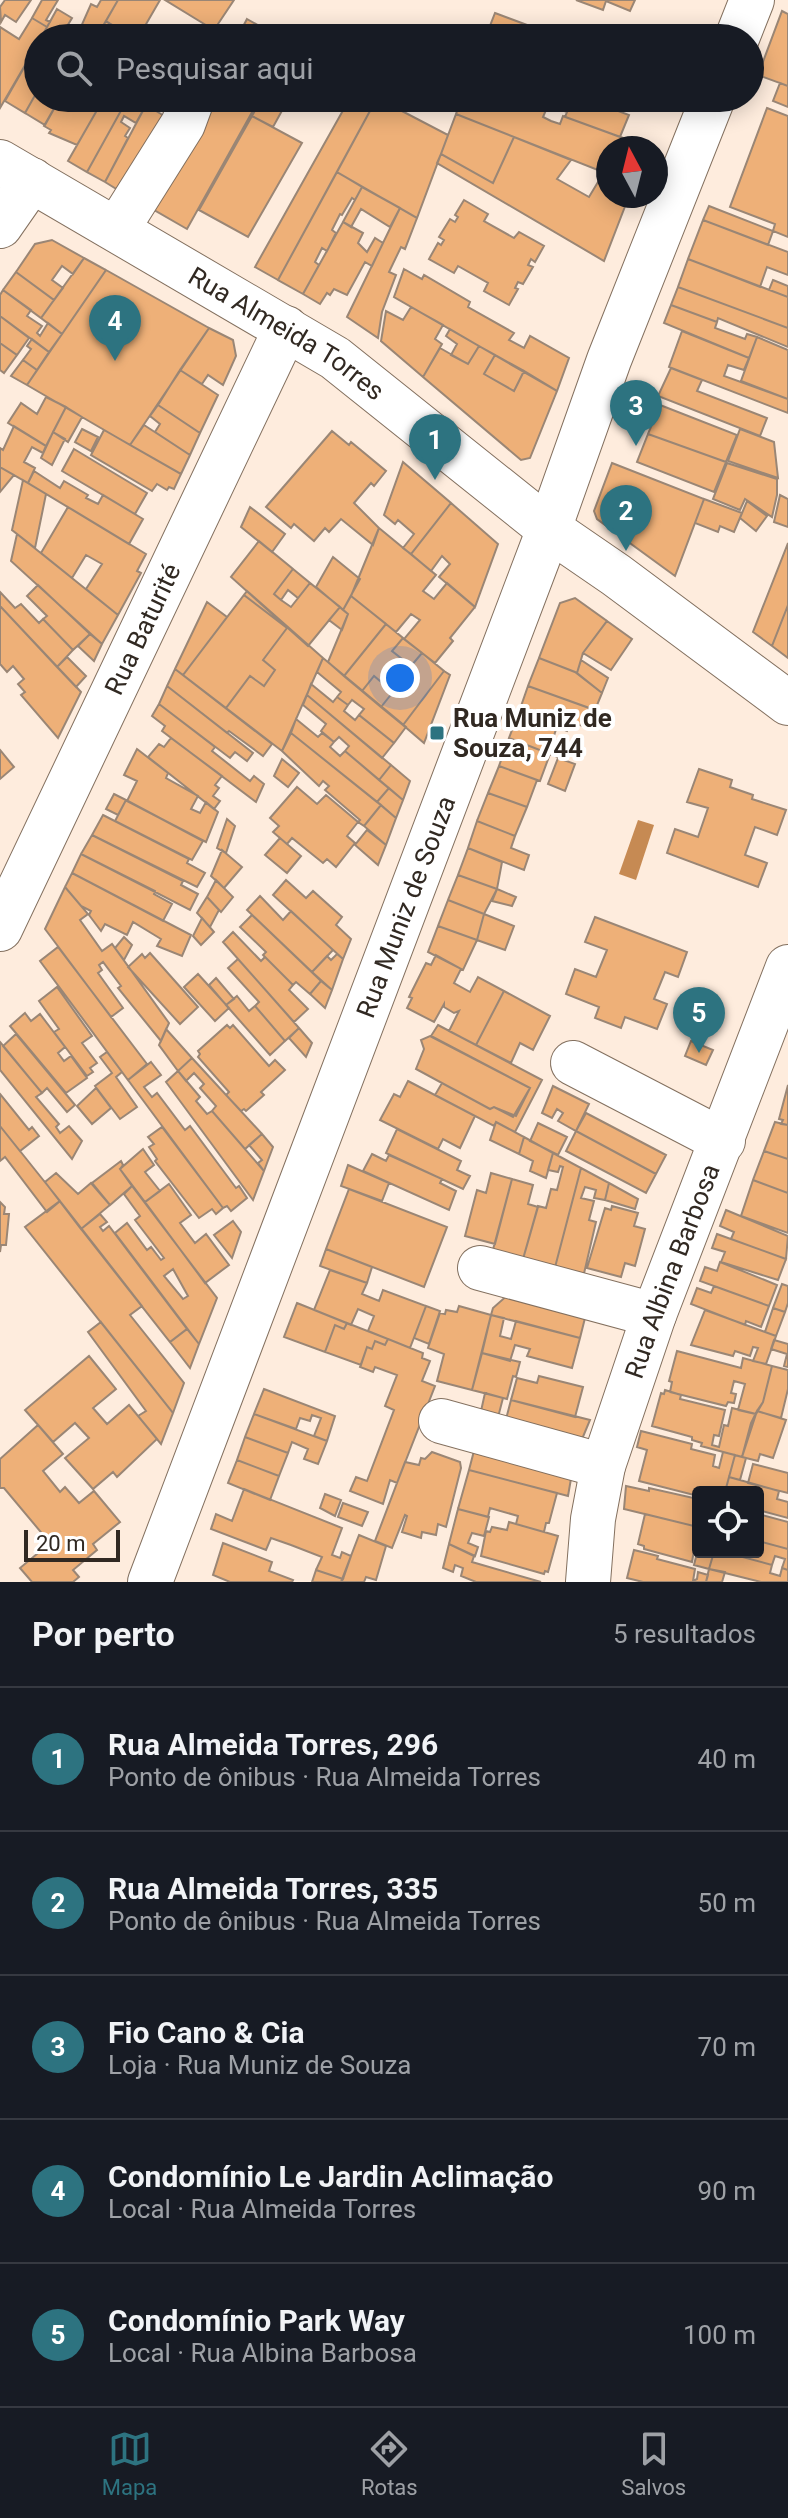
<!DOCTYPE html>
<html lang="pt">
<head>
<meta charset="utf-8">
<style>
  :root { --surface:#171b24; --page:#20242c; --text:#f1f3f6; --muted:#9ea1a6; --line:#363941; --accent:#2d7380 }
  body { margin:0; font-family:Roboto,sans-serif; background:var(--page); color:var(--text) }
  .controls { position:absolute; right:24px; bottom:24px; display:grid; overflow:hidden; border-radius:8px; box-shadow:0 4px 20px #0003 }
  .controls button { width:72px; height:72px; display:grid; place-items:center; padding:0; border:0; border-bottom:2px solid var(--line); background:var(--surface); color:var(--text); font:40px sans-serif }
  .compass { position:absolute; left:596px; top:136px; width:72px; height:72px; border-radius:50%; background:var(--surface); box-shadow:0 4px 20px #0003; rotate:353deg }
  .scale { position:absolute; left:24px; bottom:20px; width:96px; box-sizing:border-box; padding-left:8px; border:4px solid #312922; border-top:0; font-size:22px; line-height:28px; white-space:nowrap; color:#312922; -webkit-text-stroke:6px #fff; paint-order:stroke }
  .you { position:absolute; left:400px; top:678px; width:28px; height:28px; margin:-20px; border:6px solid #fff; border-radius:50%; background:#1a73e8; box-shadow:0 0 0 12px #1a73e833 }
  .badge { display:grid; place-items:center; width:52px; height:52px; border-radius:50%; background:var(--accent); color:#fff; font-size:26px; font-weight:700 }
  .pin { position:absolute; translate:-50% -66px; filter:drop-shadow(0 2px 4px #0008) }
  .pin::after { content:''; position:absolute; top:42px; width:28px; height:24px; background:inherit; clip-path:polygon(0 0,100% 0,50% 100%) }
  .list { margin:0; padding:0; list-style:none }
  h2 { display:flex; justify-content:space-between; align-items:center; height:104px; margin:0; padding:0 32px; font-size:34px }
  h2 small { font-size:26px; font-weight:400; color:var(--muted) }
  .list li { display:grid; grid-template-columns:52px 1fr auto; gap:24px; align-items:center; box-sizing:border-box; height:144px; padding:0 32px; border-top:2px solid var(--line) }
  .list b { display:block; font-size:30px; white-space:nowrap }
  .list p { margin:0; font-size:26px; white-space:nowrap; color:var(--muted) }
  .list em { font-size:26px; font-style:normal; color:var(--muted) }
  .icon { flex:none; width:44px; height:44px; fill:none; stroke:currentColor; stroke-width:2; stroke-linecap:round; stroke-linejoin:round }
  .map { position:relative; flex:none; width:788px; height:1582px; overflow:hidden }
  .search { position:absolute; background:var(--surface); box-shadow:0 4px 20px #0003; left:24px; right:24px; top:24px; height:88px; display:flex; align-items:center; gap:20px; box-sizing:border-box; padding:0 28px; border-radius:44px; color:var(--muted); font-size:30px }
  .sheet { height:824px; background:var(--surface) }
  nav { display:flex; justify-content:space-around; align-items:center; box-sizing:border-box; height:112px; border-top:2px solid var(--line); background:var(--surface); font-size:22px; color:var(--muted) }
  nav a { display:grid; justify-items:center; gap:4px }
  nav .on { color:var(--accent) }
  .map>svg:first-child { display:block }
  .water { fill:#c68a53 }
  .building { fill:#eeb078; stroke:#9a8675; stroke-width:2; fill-rule:evenodd }
  .lines { fill:none; stroke-linecap:round; stroke-linejoin:round }
  .minor-casing { stroke:#83705f; stroke-width:46 }
  .minor { stroke:#fff; stroke-width:44 }
  .poi-dot { fill:#2d7380; stroke:#fff; stroke-width:3 }
  .labels { text-anchor:middle; dominant-baseline:central; stroke-width:8; stroke-linejoin:round; paint-order:stroke }
  .street-label { font-size:26px; fill:#312922; stroke:#fff }
  .poi-label { font-size:26px; font-weight:bold; fill:#312922; stroke:#fff; text-anchor:start }
</style>
</head>
<body>
<div class="map">
<svg width="788" height="1582" viewBox="0 0 788 1582">
  <rect width="100%" height="100%" fill="#feecdd"/>
  <!-- water -->
  <path class="water" d="M 638,820 L 654,825 L 636,880 L 619,874 Z"/>
  <!-- building -->
  <path class="building" d="M 5,0 L 31,0 L 16,22 L 5,15 L 1,22 L 0,7 Z
    M 42,0 L 58,0 L 46,20 L 50,22 L 47,27 L 32,18 Z
    M 101,0 L 118,0 L 96,38 L 76,38 L 91,4 L 97,7 Z
    M 118,0 L 160,0 L 138,38 L 128,38 L 106,21 Z
    M 165,0 L 234,0 L 214,30 Z
    M 576,0 L 635,0 L 630,11 L 606,1 L 603,10 Z
    M 57,9 L 72,18 L 60,38 L 41,38 Z
    M 782,11 L 788,14 L 788,86 L 758,75 Z
    M 495,13 L 562,38 L 509,38 L 488,31 Z
    M 32,18 L 47,27 L 41,38 L 38,38 L 38,43 L 0,108 L 0,27 L 19,39 Z
    M 247,19 L 277,36 L 280,30 L 287,35 L 286,38 L 237,38 Z
    M 106,21 L 117,28 L 116,31 L 128,38 L 96,38 Z
    M 38,43 L 38,90 L 25,113 L 5,101 Z
    M 780,83 L 788,86 L 788,107 L 773,101 Z
    M 38,90 L 38,98 L 60,98 L 45,125 L 25,113 Z
    M 60,98 L 67,98 L 73,105 L 76,98 L 104,98 L 77,145 L 49,133 L 51,130 L 44,126 Z
    M 104,98 L 114,103 L 117,98 L 128,98 L 87,172 L 68,161 Z
    M 128,98 L 135,98 L 146,105 L 136,123 L 124,116 L 121,122 L 130,128 L 125,136 L 128,138 L 105,182 L 87,172 Z
    M 205,98 L 260,98 L 187,229 L 149,207 Z
    M 262,98 L 289,98 L 273,127 L 252,116 Z
    M 350,98 L 377,98 L 278,280 L 255,267 Z
    M 377,98 L 448,135 L 417,218 L 337,172 Z
    M 462,98 L 514,98 L 546,110 L 543,117 L 551,121 L 560,124 L 563,116 L 648,147 L 608,148 L 608,174 L 456,114 Z
    M 530,98 L 584,98 L 629,115 L 620,137 L 565,117 L 567,112 Z
    M 584,98 L 617,98 L 613,109 Z
    M 146,105 L 166,117 L 123,193 L 105,182 Z
    M 767,108 L 788,116 L 788,237 L 773,231 L 775,224 L 730,207 Z
    M 456,114 L 514,137 L 493,183 L 441,154 Z
    M 252,116 L 302,143 L 248,237 L 199,210 Z
    M 514,137 L 571,160 L 557,179 L 589,197 L 598,182 L 608,187 L 608,196 L 629,196 L 604,261 L 437,163 L 441,154 L 493,183 Z
    M 337,172 L 362,187 L 355,200 L 352,198 L 342,215 L 340,214 L 332,230 L 336,233 L 327,251 L 322,248 L 315,262 L 319,265 L 303,294 L 278,280 Z
    M 362,187 L 400,208 L 390,227 L 361,209 L 351,227 L 343,222 Z
    M 464,200 L 488,214 L 484,221 L 514,238 L 519,232 L 544,246 L 535,262 L 531,259 L 528,265 L 533,267 L 523,284 L 518,282 L 515,288 L 518,289 L 509,305 L 484,291 L 488,283 L 458,266 L 454,273 L 429,259 L 438,243 L 441,245 L 444,240 L 439,237 L 450,219 L 455,222 L 458,217 L 455,215 Z
    M 709,206 L 773,231 L 768,245 L 703,220 Z
    M 400,208 L 417,218 L 405,249 L 401,247 L 389,272 L 396,275 L 382,312 L 378,338 L 347,317 Z
    M 703,220 L 788,252 L 788,275 L 767,267 L 760,287 L 688,259 Z
    M 343,222 L 363,233 L 358,243 L 367,252 L 375,238 L 383,243 L 372,266 L 365,262 L 347,295 L 334,289 L 330,295 L 327,293 L 320,304 L 303,294 Z
    M 52,240 L 84,258 L 73,274 L 62,266 L 52,280 L 63,288 L 54,300 L 16,272 L 35,244 Z
    M 84,258 L 106,270 L 62,334 L 41,318 Z
    M 688,259 L 788,297 L 788,328 L 678,287 Z
    M 404,269 L 422,279 L 424,275 L 470,302 L 468,307 L 514,333 L 509,340 L 524,348 L 530,336 L 569,358 L 557,391 L 394,297 Z
    M 106,270 L 209,328 L 130,445 L 27,385 Z
    M 16,272 L 54,300 L 41,318 L 3,290 Z
    M 773,280 L 788,286 L 788,297 L 769,290 Z
    M 678,287 L 788,328 L 788,347 L 718,318 L 717,322 L 671,305 Z
    M 3,290 L 31,310 L 27,316 L 42,326 L 37,333 L 40,336 L 48,323 L 62,334 L 49,352 L 0,316 L 0,295 Z
    M 671,305 L 717,322 L 715,328 L 745,339 L 747,334 L 757,337 L 749,358 L 664,323 Z
    M 411,307 L 443,325 L 435,339 L 442,344 L 423,377 L 381,341 L 386,311 L 403,320 Z
    M 0,316 L 29,338 L 17,355 L 0,343 Z
    M 209,328 L 233,340 L 236,356 L 223,385 L 208,375 L 202,384 L 180,370 Z
    M 450,329 L 479,346 L 468,364 L 451,355 L 457,344 L 446,336 Z
    M 682,331 L 749,358 L 744,370 L 728,365 L 724,376 L 788,399 L 788,413 L 669,367 Z
    M 757,337 L 788,350 L 788,399 L 741,381 Z
    M 32,339 L 49,352 L 37,370 L 23,360 L 31,349 L 27,346 Z
    M 0,343 L 17,355 L 4,373 L 0,370 Z
    M 479,346 L 495,355 L 484,374 L 514,391 L 524,371 L 557,391 L 530,458 L 521,460 L 423,377 L 440,348 L 468,364 Z
    M 495,355 L 524,371 L 514,391 L 484,374 Z
    M 23,360 L 37,370 L 27,385 L 11,376 Z
    M 671,368 L 702,380 L 697,391 L 767,418 L 760,436 L 658,396 Z
    M 180,370 L 218,395 L 200,433 L 158,405 Z
    M 46,397 L 66,407 L 46,446 L 8,423 L 21,403 L 37,414 Z
    M 158,405 L 200,433 L 190,455 L 155,432 L 160,424 L 150,416 Z
    M 660,405 L 737,435 L 726,462 L 648,434 Z
    M 66,407 L 82,417 L 68,442 L 53,432 Z
    M 144,425 L 190,455 L 181,474 L 130,445 Z
    M 14,426 L 46,446 L 43,453 L 32,447 L 24,462 L 35,468 L 28,483 L 0,467 L 0,448 L 3,450 Z
    M 82,429 L 98,437 L 91,451 L 75,442 Z
    M 740,429 L 774,442 L 778,478 L 728,461 Z
    M 104,430 L 181,474 L 174,489 L 169,487 L 167,490 L 157,484 L 152,491 L 91,455 Z
    M 332,431 L 349,445 L 351,442 L 386,471 L 374,486 L 371,483 L 354,503 L 379,528 L 373,545 L 341,519 L 329,532 L 325,528 L 314,541 L 294,524 L 291,528 L 266,507 Z
    M 53,432 L 65,439 L 52,465 L 41,458 Z
    M 648,434 L 726,462 L 714,492 L 637,462 Z
    M 74,449 L 147,493 L 135,514 L 62,471 Z
    M 403,462 L 451,503 L 411,554 L 403,548 L 414,534 L 398,520 L 395,524 L 384,515 Z
    M 612,463 L 704,499 L 675,576 L 597,519 L 594,511 Z
    M 727,463 L 777,479 L 777,495 L 772,517 L 745,499 L 740,510 L 713,499 Z
    M 0,467 L 14,475 L 0,492 Z
    M 34,471 L 60,488 L 64,481 L 88,495 L 86,498 L 98,504 L 103,495 L 143,519 L 129,544 L 28,483 Z
    M 23,480 L 46,494 L 35,548 L 12,530 Z
    M 780,495 L 788,499 L 788,527 L 774,522 Z
    M 704,499 L 742,513 L 734,532 L 720,526 L 718,532 L 695,523 Z
    M 747,501 L 767,516 L 756,531 L 740,518 Z
    M 451,503 L 498,544 L 475,607 L 439,577 L 450,564 L 442,556 L 431,571 L 411,554 Z
    M 68,507 L 146,554 L 137,571 L 141,573 L 118,615 L 86,589 L 102,564 L 86,555 L 72,578 L 41,553 Z
    M 250,507 L 285,534 L 272,552 L 241,527 Z
    M 379,528 L 436,575 L 423,591 L 434,599 L 447,583 L 475,607 L 450,638 L 453,641 L 435,663 L 404,639 L 420,620 L 411,614 L 396,632 L 351,596 Z
    M 17,534 L 118,615 L 102,644 L 11,561 Z
    M 259,541 L 293,569 L 274,594 L 281,600 L 291,607 L 310,583 L 340,607 L 308,646 L 231,577 Z
    M 788,543 L 788,605 L 772,646 L 753,632 Z
    M 333,557 L 360,579 L 343,610 L 316,587 Z
    M 293,569 L 310,583 L 298,598 L 288,590 L 281,600 L 274,594 Z
    M 38,585 L 90,634 L 73,650 L 43,619 L 47,616 L 27,596 Z
    M 247,591 L 323,658 L 282,751 L 226,708 L 250,676 L 264,686 L 275,670 L 263,660 L 287,628 L 244,595 Z
    M 0,592 L 15,608 L 21,604 L 39,623 L 43,619 L 73,650 L 57,667 L 0,606 Z
    M 244,595 L 287,628 L 263,660 L 275,670 L 264,686 L 250,676 L 226,708 L 183,675 Z
    M 351,596 L 386,624 L 344,676 L 328,662 L 348,614 L 343,610 Z
    M 575,598 L 607,621 L 583,653 L 577,673 L 539,658 L 560,603 Z
    M 207,602 L 227,617 L 183,675 L 175,669 Z
    M 788,605 L 788,658 L 772,646 Z
    M 0,606 L 81,692 L 58,738 L 21,695 L 25,692 L 18,684 L 24,679 L 13,666 L 7,672 L 0,664 Z
    M 340,607 L 348,614 L 342,630 L 329,620 Z
    M 607,621 L 632,639 L 611,670 L 583,653 Z
    M 386,624 L 403,638 L 392,651 L 411,666 L 422,653 L 444,671 L 403,725 L 381,707 L 393,692 L 374,676 L 362,691 L 344,676 Z
    M 90,634 L 102,644 L 94,661 L 78,646 Z
    M 403,638 L 422,653 L 411,666 L 392,651 Z
    M 67,657 L 86,676 L 76,687 L 57,667 Z
    M 323,658 L 406,727 L 394,743 L 359,715 L 364,709 L 352,700 L 348,705 L 337,697 L 341,692 L 317,672 Z
    M 539,658 L 575,672 L 602,693 L 595,710 L 528,686 Z
    M 581,660 L 608,678 L 602,693 L 577,673 Z
    M 175,669 L 272,744 L 263,756 L 229,731 L 227,733 L 167,686 Z
    M 444,671 L 450,675 L 424,743 L 403,725 Z
    M 374,676 L 393,692 L 381,707 L 362,691 Z
    M 311,684 L 333,702 L 337,697 L 348,705 L 344,711 L 355,720 L 359,715 L 394,743 L 382,758 L 307,695 Z
    M 167,686 L 253,753 L 247,761 L 235,752 L 230,758 L 159,704 Z
    M 528,686 L 589,708 L 583,726 L 570,722 L 567,731 L 519,712 Z
    M 307,695 L 391,765 L 379,780 L 345,751 L 349,746 L 339,737 L 334,742 L 321,731 L 326,724 L 303,705 Z
    M 159,704 L 215,747 L 212,751 L 250,781 L 254,776 L 264,784 L 256,802 L 162,731 L 165,726 L 152,716 Z
    M 519,712 L 557,726 L 553,739 L 565,744 L 560,758 L 509,738 Z
    M 296,719 L 318,737 L 322,733 L 334,742 L 330,747 L 340,756 L 345,751 L 389,788 L 377,802 L 291,733 Z
    M 291,733 L 381,805 L 364,826 L 358,822 L 360,820 L 325,790 L 329,786 L 323,781 L 319,786 L 282,751 Z
    M 171,738 L 222,776 L 215,785 L 219,788 L 213,796 L 220,801 L 214,809 L 148,757 L 159,744 L 164,747 Z
    M 509,738 L 550,754 L 540,781 L 499,766 Z
    M 137,749 L 168,773 L 166,778 L 198,796 L 191,809 L 200,813 L 206,802 L 218,812 L 206,842 L 127,801 L 137,781 L 124,775 Z
    M 0,750 L 14,767 L 0,779 Z
    M 558,758 L 575,764 L 565,791 L 548,784 Z
    M 282,759 L 299,773 L 288,787 L 274,776 Z
    M 391,765 L 410,781 L 403,800 L 379,780 Z
    M 499,766 L 537,780 L 527,807 L 488,793 Z
    M 699,769 L 732,780 L 730,787 L 753,795 L 752,799 L 786,810 L 777,835 L 755,827 L 745,855 L 767,863 L 758,887 L 667,853 L 675,829 L 698,837 L 708,808 L 687,802 Z
    M 297,787 L 317,804 L 326,795 L 358,822 L 347,836 L 355,843 L 336,867 L 327,859 L 323,863 L 292,838 L 287,844 L 273,832 L 279,826 L 270,818 Z
    M 389,788 L 403,800 L 396,818 L 377,802 Z
    M 488,793 L 527,807 L 515,836 L 477,821 Z
    M 114,794 L 126,800 L 118,815 L 106,809 Z
    M 126,800 L 203,841 L 192,860 L 115,821 Z
    M 381,805 L 396,818 L 386,845 L 364,826 Z
    M 103,815 L 189,859 L 187,863 L 205,873 L 197,887 L 92,835 Z
    M 227,819 L 235,826 L 226,853 L 217,848 Z
    M 477,821 L 515,836 L 511,848 L 529,855 L 524,870 L 468,848 Z
    M 367,830 L 386,845 L 378,865 L 355,845 Z
    M 92,835 L 183,881 L 181,885 L 198,894 L 190,910 L 81,854 Z
    M 280,838 L 301,856 L 287,873 L 265,855 Z
    M 468,848 L 502,862 L 497,889 L 458,875 Z
    M 222,850 L 242,867 L 224,888 L 211,876 Z
    M 81,854 L 155,891 L 154,894 L 172,904 L 163,921 L 72,873 Z
    M 72,873 L 191,935 L 182,956 L 157,946 L 161,939 L 133,922 L 127,935 L 105,924 L 101,931 L 89,915 L 91,911 L 81,906 L 65,887 Z
    M 458,875 L 497,889 L 484,914 L 448,900 Z
    M 216,880 L 233,897 L 221,912 L 207,897 Z
    M 286,880 L 306,898 L 313,891 L 342,917 L 336,925 L 351,939 L 343,959 L 273,895 Z
    M 65,887 L 88,914 L 80,920 L 102,951 L 112,944 L 169,1023 L 161,1041 L 118,988 L 121,986 L 103,962 L 99,965 L 102,970 L 98,973 L 123,1008 L 111,1017 L 45,929 Z
    M 497,889 L 516,897 L 512,906 L 492,901 Z
    M 260,896 L 283,920 L 291,911 L 333,950 L 312,972 L 247,910 Z
    M 207,897 L 219,910 L 210,927 L 197,913 Z
    M 448,900 L 484,914 L 477,940 L 438,926 Z
    M 484,914 L 514,926 L 505,950 L 477,940 Z
    M 252,915 L 321,981 L 310,994 L 296,982 L 293,985 L 263,955 L 266,952 L 240,927 Z
    M 595,917 L 687,952 L 678,977 L 665,972 L 654,999 L 667,1004 L 657,1029 L 625,1017 L 621,1028 L 595,1018 L 599,1007 L 566,994 L 575,969 L 596,977 L 607,950 L 585,942 Z
    M 202,918 L 214,932 L 201,945 L 193,936 Z
    M 438,926 L 477,940 L 463,970 L 428,952 Z
    M 233,932 L 261,961 L 265,957 L 293,985 L 289,990 L 308,1009 L 294,1022 L 223,942 Z
    M 124,937 L 132,945 L 124,960 L 115,948 Z
    M 58,947 L 147,1064 L 128,1080 L 40,961 Z
    M 150,953 L 198,1007 L 180,1024 L 128,967 L 142,954 L 145,958 Z
    M 337,954 L 343,959 L 332,990 L 312,972 L 327,956 L 331,960 Z
    M 436,955 L 461,969 L 454,983 L 470,992 L 478,977 L 504,991 L 476,1045 L 449,1031 L 459,1011 L 454,1013 L 444,1007 L 444,1004 L 434,1022 L 407,1008 L 412,998 L 409,997 L 426,963 L 431,965 Z
    M 238,959 L 299,1028 L 285,1041 L 255,1006 L 259,1002 L 228,968 Z
    M 198,974 L 229,1008 L 215,1021 L 184,987 Z
    M 216,978 L 234,999 L 226,1005 L 209,985 Z
    M 321,981 L 332,990 L 325,1008 L 310,994 Z
    M 57,987 L 92,1036 L 82,1043 L 97,1063 L 90,1068 L 93,1072 L 87,1076 L 54,1032 L 59,1029 L 39,1001 Z
    M 504,991 L 550,1016 L 533,1050 L 520,1043 L 511,1063 L 476,1045 Z
    M 237,996 L 249,1011 L 255,1006 L 285,1041 L 270,1055 L 226,1005 Z
    M 25,1013 L 31,1021 L 40,1014 L 65,1047 L 58,1053 L 64,1061 L 71,1056 L 87,1078 L 66,1093 L 10,1026 Z
    M 227,1025 L 230,1028 L 233,1025 L 269,1066 L 275,1060 L 285,1070 L 261,1092 L 264,1095 L 246,1111 L 244,1109 L 241,1111 L 226,1095 L 229,1092 L 198,1057 L 200,1054 L 198,1051 Z
    M 438,1025 L 542,1080 L 515,1132 L 496,1122 L 494,1126 L 435,1095 L 442,1083 L 490,1109 L 494,1107 L 513,1117 L 530,1088 L 431,1036 Z
    M 299,1028 L 312,1043 L 306,1057 L 289,1038 Z
    M 166,1029 L 192,1058 L 178,1071 L 159,1045 Z
    M 16,1034 L 75,1105 L 67,1112 L 47,1088 L 42,1093 L 3,1046 Z
    M 430,1036 L 530,1088 L 516,1116 L 494,1107 L 490,1109 L 416,1069 L 424,1049 L 421,1040 Z
    M 691,1041 L 713,1050 L 706,1065 L 685,1056 Z
    M 0,1042 L 42,1093 L 36,1097 L 59,1124 L 56,1127 L 60,1133 L 69,1126 L 82,1141 L 72,1159 L 0,1070 Z
    M 107,1052 L 122,1072 L 116,1077 L 137,1107 L 120,1119 L 95,1086 L 112,1073 L 100,1057 Z
    M 192,1058 L 262,1134 L 245,1149 L 212,1111 L 216,1106 L 200,1088 L 204,1084 L 194,1073 L 186,1081 L 178,1071 Z
    M 151,1062 L 161,1075 L 144,1087 L 152,1097 L 157,1093 L 185,1130 L 190,1126 L 236,1188 L 239,1186 L 247,1198 L 231,1211 L 227,1206 L 223,1208 L 128,1080 Z
    M 178,1071 L 200,1097 L 196,1101 L 207,1114 L 212,1111 L 264,1171 L 253,1200 L 166,1082 Z
    M 408,1081 L 475,1116 L 460,1148 L 443,1139 L 438,1149 L 380,1120 L 394,1094 L 400,1097 Z
    M 788,1085 L 788,1125 L 781,1124 L 783,1120 L 779,1119 Z
    M 553,1086 L 589,1104 L 576,1131 L 558,1121 L 563,1113 L 557,1109 L 552,1118 L 542,1113 Z
    M 96,1088 L 111,1108 L 92,1124 L 77,1106 Z
    M 0,1094 L 29,1130 L 32,1127 L 39,1136 L 20,1151 L 0,1126 Z
    M 586,1113 L 666,1155 L 656,1174 L 576,1131 Z
    M 496,1122 L 524,1137 L 519,1154 L 490,1140 Z
    M 775,1122 L 788,1125 L 788,1159 L 764,1151 Z
    M 538,1123 L 567,1137 L 558,1155 L 530,1141 Z
    M 0,1126 L 60,1201 L 47,1212 L 5,1157 L 0,1161 Z
    M 162,1127 L 223,1208 L 216,1214 L 212,1209 L 199,1218 L 155,1161 L 157,1159 L 149,1147 L 154,1144 L 148,1137 Z
    M 397,1129 L 461,1161 L 457,1170 L 470,1176 L 463,1189 L 386,1153 Z
    M 576,1131 L 656,1174 L 646,1193 L 566,1151 Z
    M 262,1134 L 273,1147 L 264,1171 L 258,1163 L 262,1160 L 249,1145 Z
    M 524,1137 L 553,1153 L 546,1178 L 530,1171 L 533,1161 L 519,1154 Z
    M 143,1149 L 154,1165 L 145,1172 L 160,1191 L 145,1202 L 120,1169 Z
    M 764,1151 L 788,1159 L 788,1193 L 753,1180 Z
    M 553,1153 L 581,1168 L 553,1275 L 521,1266 L 538,1206 L 546,1208 L 551,1189 L 557,1190 L 563,1167 L 560,1166 L 558,1172 L 548,1170 Z
    M 372,1154 L 386,1161 L 389,1155 L 442,1179 L 440,1183 L 456,1191 L 449,1210 L 363,1171 Z
    M 121,1161 L 123,1165 L 120,1169 L 132,1186 L 110,1205 L 92,1183 Z
    M 348,1165 L 389,1183 L 382,1201 L 341,1186 Z
    M 581,1168 L 609,1183 L 605,1200 L 594,1198 L 596,1190 L 585,1187 L 581,1198 L 594,1201 L 589,1220 L 596,1222 L 582,1282 L 553,1275 Z
    M 56,1173 L 78,1194 L 91,1183 L 110,1205 L 81,1229 L 45,1182 Z
    M 491,1173 L 512,1179 L 495,1244 L 465,1236 L 477,1190 L 486,1193 Z
    M 512,1179 L 533,1185 L 528,1204 L 538,1207 L 521,1266 L 491,1257 Z
    M 753,1180 L 788,1193 L 788,1233 L 741,1216 Z
    M 609,1183 L 638,1199 L 635,1209 L 605,1200 Z
    M 169,1184 L 191,1215 L 180,1223 L 195,1243 L 206,1234 L 229,1265 L 205,1283 L 145,1202 Z
    M 132,1186 L 217,1298 L 199,1344 L 115,1233 L 127,1223 L 147,1250 L 151,1247 L 161,1260 L 164,1258 L 135,1220 L 140,1216 L 124,1194 ZM 173,1269 L 188,1296 L 183,1299 L 164,1276 Z
    M 349,1189 L 447,1227 L 424,1287 L 326,1249 Z
    M 60,1201 L 142,1306 L 130,1315 L 184,1383 L 173,1413 L 25,1227 Z
    M 0,1202 L 5,1207 L 4,1214 L 9,1214 L 6,1245 L 1,1245 L 0,1252 Z
    M 612,1206 L 638,1213 L 634,1226 L 645,1229 L 635,1266 L 625,1263 L 621,1277 L 587,1268 L 605,1208 L 611,1210 Z
    M 726,1210 L 788,1236 L 786,1259 L 731,1239 L 734,1232 L 720,1226 Z
    M 100,1214 L 107,1222 L 100,1227 L 103,1231 L 109,1226 L 187,1329 L 170,1342 L 81,1229 Z
    M 233,1221 L 241,1232 L 232,1258 L 214,1235 Z
    M 717,1234 L 786,1259 L 778,1280 L 721,1262 L 725,1252 L 712,1248 Z
    M 326,1249 L 372,1267 L 367,1283 L 320,1266 Z
    M 720,1262 L 777,1285 L 769,1306 L 700,1281 L 705,1267 L 717,1271 Z
    M 330,1270 L 367,1283 L 362,1294 L 379,1301 L 383,1290 L 426,1306 L 410,1348 L 368,1331 L 374,1316 L 358,1309 L 351,1325 L 314,1310 Z
    M 782,1284 L 788,1286 L 788,1303 L 785,1312 L 773,1308 Z
    M 714,1286 L 769,1306 L 761,1327 L 746,1321 L 745,1325 L 691,1304 L 697,1288 L 711,1293 Z
    M 510,1293 L 586,1314 L 580,1338 L 491,1315 L 493,1308 Z
    M 297,1303 L 347,1323 L 344,1329 L 335,1325 L 325,1352 L 284,1337 Z
    M 426,1306 L 440,1311 L 429,1344 L 414,1338 Z
    M 459,1306 L 491,1315 L 472,1390 L 437,1381 L 444,1354 L 428,1348 L 440,1313 L 445,1314 L 446,1310 L 457,1312 Z
    M 773,1308 L 785,1312 L 776,1336 L 765,1332 Z
    M 705,1310 L 776,1336 L 766,1364 L 753,1361 L 758,1348 L 753,1347 L 750,1356 L 735,1351 L 733,1356 L 691,1345 Z
    M 491,1315 L 504,1318 L 500,1336 L 511,1339 L 516,1321 L 580,1338 L 572,1368 L 527,1356 L 530,1349 L 515,1345 L 510,1361 L 482,1353 Z
    M 101,1322 L 173,1413 L 161,1444 L 138,1416 L 146,1411 L 88,1332 Z
    M 347,1323 L 388,1339 L 385,1345 L 375,1341 L 372,1349 L 367,1347 L 361,1365 L 325,1352 L 335,1325 L 344,1329 Z
    M 187,1329 L 199,1344 L 190,1368 L 170,1342 Z
    M 388,1339 L 423,1353 L 422,1358 L 430,1361 L 422,1381 L 435,1386 L 397,1483 L 390,1480 L 383,1504 L 350,1491 L 356,1477 L 367,1481 L 394,1410 L 385,1406 L 397,1375 L 375,1367 L 373,1372 L 360,1367 L 367,1347 L 372,1349 L 375,1341 L 385,1345 Z
    M 774,1340 L 788,1344 L 788,1367 L 784,1366 L 787,1354 L 771,1349 Z
    M 677,1351 L 741,1368 L 743,1358 L 772,1366 L 763,1402 L 756,1414 L 738,1410 L 745,1384 L 734,1381 L 731,1393 L 736,1394 L 734,1403 L 728,1402 L 726,1406 L 670,1392 L 672,1382 L 669,1381 Z
    M 482,1353 L 520,1362 L 516,1377 L 513,1376 L 507,1399 L 472,1390 Z
    M 89,1356 L 116,1389 L 93,1408 L 107,1424 L 129,1405 L 157,1439 L 117,1477 L 113,1472 L 93,1489 L 65,1458 L 89,1438 L 75,1423 L 53,1442 L 25,1410 Z
    M 772,1366 L 788,1370 L 788,1389 L 781,1418 L 757,1411 L 763,1402 Z
    M 539,1376 L 583,1387 L 575,1417 L 511,1400 L 517,1378 L 537,1383 Z
    M 264,1389 L 335,1416 L 327,1441 L 314,1436 L 321,1418 L 312,1415 L 310,1421 L 300,1418 L 296,1429 L 254,1414 Z
    M 665,1390 L 681,1395 L 680,1399 L 725,1410 L 719,1436 L 714,1435 L 712,1445 L 719,1447 L 724,1425 L 728,1426 L 732,1408 L 756,1414 L 742,1457 L 701,1446 L 702,1443 L 692,1440 L 692,1437 L 652,1426 L 661,1393 L 664,1394 Z
    M 485,1393 L 503,1398 L 496,1425 L 479,1420 Z
    M 511,1400 L 590,1420 L 580,1444 L 504,1427 Z
    M 757,1411 L 786,1420 L 773,1458 L 760,1454 L 758,1461 L 742,1457 L 751,1423 Z
    M 254,1414 L 327,1441 L 318,1464 L 304,1459 L 308,1449 L 292,1442 L 288,1453 L 245,1437 Z
    M 38,1425 L 63,1454 L 43,1471 L 60,1492 L 65,1487 L 79,1503 L 94,1491 L 120,1522 L 93,1544 L 97,1550 L 73,1570 L 79,1577 L 73,1582 L 32,1582 L 20,1568 L 50,1543 L 4,1488 L 0,1488 L 0,1459 Z
    M 641,1431 L 692,1444 L 691,1449 L 715,1455 L 713,1466 L 719,1468 L 723,1452 L 735,1455 L 725,1492 L 698,1492 L 698,1496 L 639,1481 L 647,1450 L 637,1447 Z
    M 245,1437 L 288,1453 L 279,1476 L 237,1460 Z
    M 475,1447 L 572,1473 L 568,1496 L 469,1470 Z
    M 432,1452 L 460,1462 L 461,1468 L 446,1527 L 438,1524 L 436,1535 L 422,1532 L 421,1538 L 402,1532 L 407,1516 L 405,1515 L 392,1548 L 375,1541 L 405,1462 L 419,1465 L 421,1458 L 425,1459 Z
    M 735,1455 L 746,1458 L 740,1480 L 729,1477 Z
    M 237,1460 L 279,1476 L 270,1500 L 228,1483 Z
    M 753,1464 L 788,1473 L 788,1493 L 748,1483 Z
    M 469,1470 L 557,1493 L 549,1523 L 546,1523 L 544,1532 L 516,1524 L 518,1516 L 490,1508 L 488,1517 L 458,1509 Z
    M 729,1477 L 779,1491 L 777,1499 L 788,1502 L 788,1518 L 758,1510 L 758,1492 L 725,1492 Z
    M 626,1486 L 649,1491 L 649,1488 L 698,1499 L 698,1527 L 624,1509 Z
    M 244,1489 L 342,1528 L 332,1555 L 340,1558 L 342,1552 L 351,1556 L 343,1579 L 316,1570 L 322,1557 L 291,1545 L 271,1538 L 266,1550 L 211,1529 L 216,1514 L 232,1521 Z
    M 325,1494 L 341,1500 L 335,1516 L 320,1508 Z
    M 343,1503 L 368,1512 L 362,1526 L 338,1517 Z
    M 458,1509 L 489,1517 L 484,1536 L 472,1533 L 468,1543 L 478,1547 L 475,1556 L 449,1544 Z
    M 645,1514 L 698,1527 L 692,1562 L 644,1549 L 644,1546 L 638,1544 Z
    M 758,1514 L 788,1522 L 788,1549 L 758,1541 Z
    M 509,1522 L 558,1536 L 548,1572 L 545,1571 L 544,1574 L 481,1556 L 486,1531 L 490,1532 L 492,1527 L 507,1530 Z
    M 359,1535 L 386,1546 L 376,1580 L 366,1577 L 364,1582 L 341,1582 Z
    M 758,1541 L 788,1549 L 788,1570 L 782,1568 L 785,1559 L 775,1556 L 772,1565 L 724,1552 L 758,1552 Z
    M 223,1543 L 272,1562 L 269,1571 L 293,1580 L 292,1582 L 230,1582 L 213,1575 Z
    M 449,1544 L 474,1556 L 472,1562 L 541,1582 L 476,1582 L 461,1576 L 463,1568 L 455,1565 L 453,1572 L 443,1568 Z
    M 698,1549 L 698,1552 L 714,1552 L 709,1569 L 694,1565 Z
    M 634,1550 L 658,1556 L 657,1559 L 695,1569 L 693,1581 L 697,1579 L 698,1572 L 708,1575 L 706,1582 L 643,1582 L 627,1578 Z
    M 714,1552 L 724,1552 L 772,1565 L 770,1573 L 780,1576 L 782,1568 L 788,1570 L 788,1582 L 761,1582 L 709,1569 Z
    M 709,1569 L 725,1572 L 722,1582 L 706,1582 Z
    M 316,1570 L 343,1579 L 341,1582 L 312,1582 Z"/>
  <g class="lines">
    <defs>
      <g id="minor">
        <path d="M 737,38 L 752,0"/>
        <path id="s1" d="M 0,162 L 335,358 L 549,529 L 616,575 L 788,703"/>
        <path d="M 0,226 L 32,180"/>
        <path d="M 117,229 L 183,124 L 190,105 L 188,98"/>
        <path id="s2" d="M 0,929 L 286,328"/>
        <path d="M 573,1063 L 723,1141"/>
        <path d="M 480,1268 L 654,1315"/>
        <path d="M 441,1421 L 603,1466"/>
        <path id="s3" d="M 150,1582 L 549,529 L 609,360 L 713,98"/>
        <path id="s4" d="M 588,1582 L 593,1519 L 603,1466 L 654,1315 L 788,967"/>
      </g>
    </defs>
    <!-- minor casing -->
    <use href="#minor" class="minor-casing"/>
    <!-- minor -->
    <use href="#minor" class="minor"/>
  </g>
  <!-- markers -->
  <rect class="poi-dot" x="429" y="725" width="16" height="16" rx="4"/>
  <g class="labels">
    <!-- street labels -->
    <g class="street-label">
      <text stroke="none"><textPath href="#s1" startOffset="334">Rua Almeida Torres</textPath></text>
      <text stroke="none"><textPath href="#s2" startOffset="332">Rua Baturité</textPath></text>
      <text stroke="none"><textPath href="#s3" startOffset="722">Rua Muniz de Souza</textPath></text>
      <text stroke="none"><textPath href="#s4" startOffset="324">Rua Albina Barbosa</textPath></text>
    </g>
    <!-- poi labels -->
    <g class="poi-label">
      <text x="453" y="718">Rua Muniz de<tspan x="453" dy="30">Souza, 744</tspan></text>
    </g>
  </g>
</svg>
<div class="controls">
<button><svg class="icon" aria-label="locate" viewBox="0 0 24 24"><circle cx="12" cy="12" r="6"/><path d="M12 2v4M12 18v4M2 12h4M18 12h4"/></svg></button>
</div>
<svg class="compass" viewBox="-18 -18 36 36"><path d="M0-13l5 13h-10z" fill="#e53935"/><path d="M0 13l5-13h-10z" fill="#9ea1a6"/></svg>
<div class="scale">20 m</div>
<div class="you"></div>
<div class="pin badge" style="left:435px;top:480px">1</div>
<div class="pin badge" style="left:626px;top:551px">2</div>
<div class="pin badge" style="left:636px;top:446px">3</div>
<div class="pin badge" style="left:115px;top:361px">4</div>
<div class="pin badge" style="left:699px;top:1053px">5</div>
<div class="search"><svg class="icon" aria-label="search" viewBox="0 0 24 24"><circle cx="10" cy="10" r="6"/><path d="M15 15l6 6"/></svg>Pesquisar aqui</div>
</div>
<section class="sheet">
<h2>Por perto<small>5 resultados</small></h2>
<ul class="list">
<li><span class="badge">1</span><div><b>Rua Almeida Torres, 296</b><p>Ponto de ônibus · Rua Almeida Torres</p></div><em>40 m</em></li>
<li><span class="badge">2</span><div><b>Rua Almeida Torres, 335</b><p>Ponto de ônibus · Rua Almeida Torres</p></div><em>50 m</em></li>
<li><span class="badge">3</span><div><b>Fio Cano &amp; Cia</b><p>Loja · Rua Muniz de Souza</p></div><em>70 m</em></li>
<li><span class="badge">4</span><div><b>Condomínio Le Jardin Aclimação</b><p>Local · Rua Almeida Torres</p></div><em>90 m</em></li>
<li><span class="badge">5</span><div><b>Condomínio Park Way</b><p>Local · Rua Albina Barbosa</p></div><em>100 m</em></li>
</ul>
</section>
<nav>
<a class="on"><svg class="icon" aria-label="map" viewBox="0 0 24 24"><path d="M3 6l6-2 6 2 6-2v14l-6 2-6-2-6 2zM9 4v14M15 6v14"/></svg>Mapa</a>
<a><svg class="icon" aria-label="directions" viewBox="0 0 24 24"><path d="M12 3l9 9-9 9-9-9zM9 14v-3h6M13 9l2 2-2 2"/></svg>Rotas</a>
<a><svg class="icon" aria-label="saved" viewBox="0 0 24 24"><path d="M7 4h10v16l-5-4-5 4z"/></svg>Salvos</a>
</nav>
</body>
</html>
